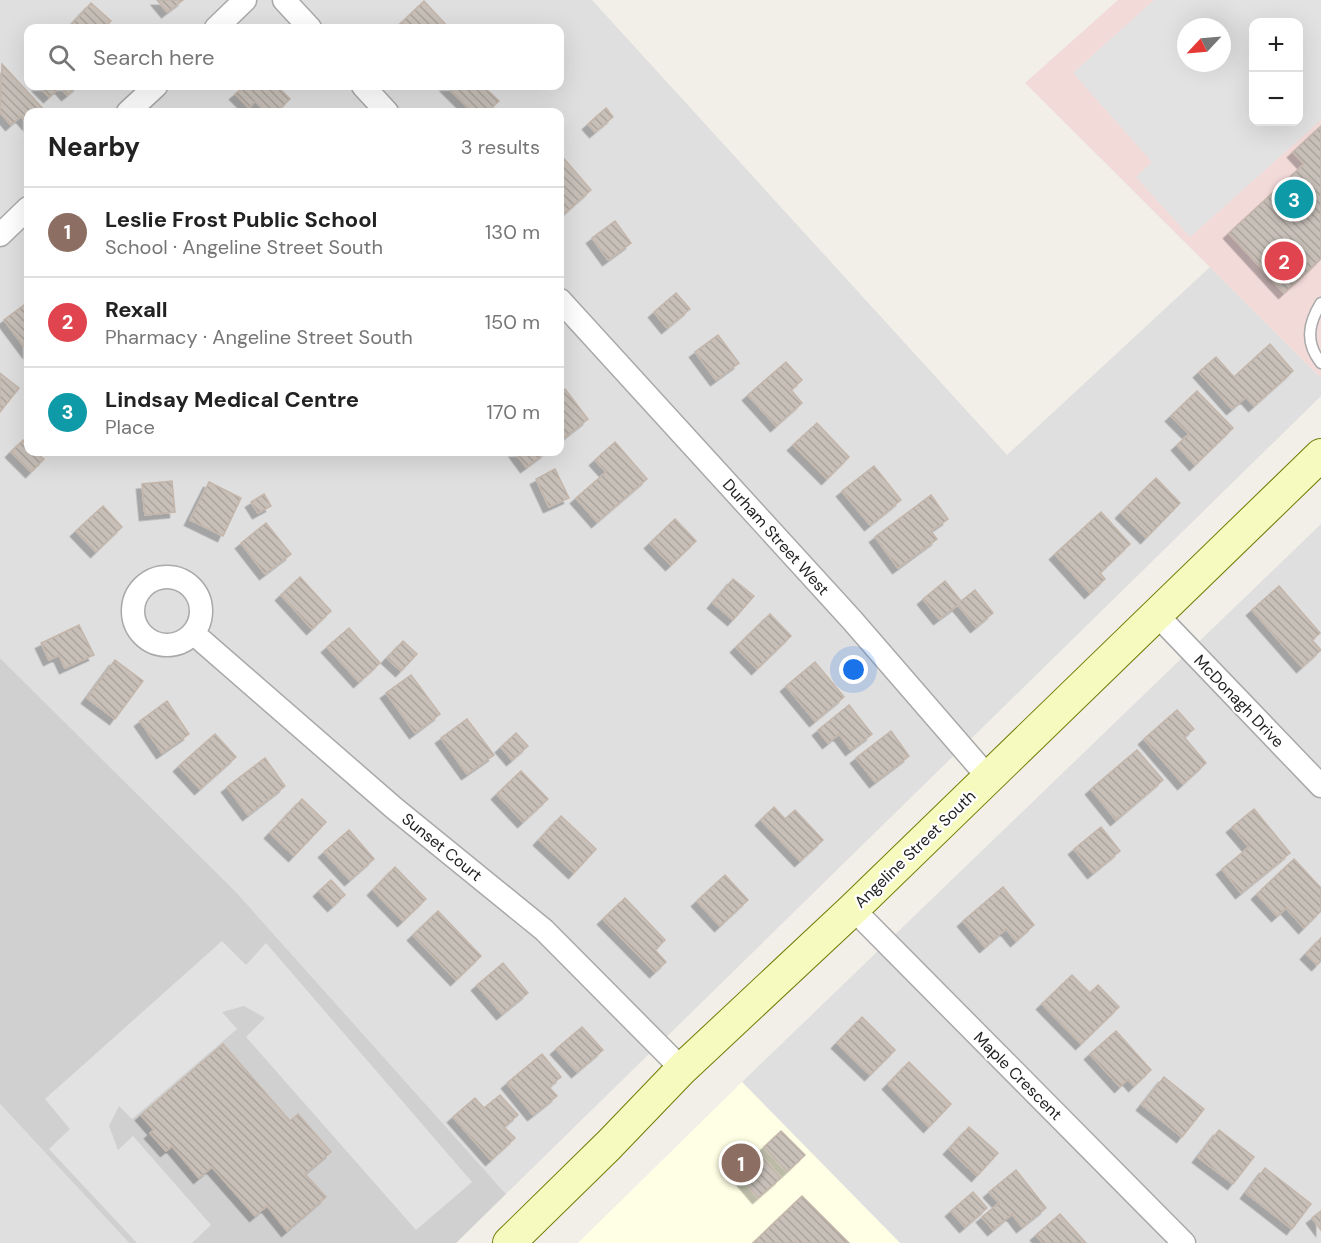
<!DOCTYPE html>
<html lang="en">
<head>
<meta charset="utf-8">
<style>
  :root { --surface:#fff; --page:#f2f2f2; --text:#222; --muted:#767676; --line:#e0e0e0; --accent:#d40000 }
  body { margin:0; font-family:"DM Sans",sans-serif; background:var(--page); color:var(--text) }
  .controls { position:absolute; right:18px; top:18px; display:grid; overflow:hidden; border-radius:12px; box-shadow:0 6px 24px #0002 }
  .controls button { width:54px; height:54px; display:grid; place-items:center; padding:0; border:0; border-bottom:2px solid var(--line); background:var(--surface); color:var(--text); font:30px sans-serif }
  .compass { position:absolute; left:1177px; top:18px; width:54px; height:54px; border-radius:50%; background:var(--surface); box-shadow:0 6px 24px #0002; rotate:244deg }
  .you { position:absolute; left:854px; top:670px; width:21px; height:21px; margin:-15px; border:4px solid #fff; border-radius:50%; background:#1a73e8; box-shadow:0 0 0 9px #1a73e833 }
  .badge { display:grid; place-items:center; width:39px; height:39px; border-radius:50%; background:var(--accent); color:#fff; font-size:20px; font-weight:700 }
  .pin { position:absolute; translate:-50% -50%; border:3px solid #fff; box-shadow:0 2px 6px #0006 }
  .list { margin:0; padding:0; list-style:none }
  h2 { display:flex; justify-content:space-between; align-items:center; height:78px; margin:0; padding:0 24px; font-size:26px }
  h2 small { font-size:20px; font-weight:400; color:var(--muted) }
  .list li { display:grid; grid-template-columns:39px 1fr auto; gap:18px; align-items:center; box-sizing:border-box; height:90px; padding:0 24px; border-top:2px solid var(--line) }
  .list b { display:block; font-size:22px; white-space:nowrap }
  .list p { margin:0; font-size:20px; white-space:nowrap; color:var(--muted) }
  .list em { font-size:20px; font-style:normal; color:var(--muted) }
  .icon { flex:none; width:33px; height:33px; fill:none; stroke:currentColor; stroke-width:2; stroke-linecap:round; stroke-linejoin:round }
  .map { position:relative; flex:none; width:1321px; height:1243px; overflow:hidden }
  .search { position:absolute; background:var(--surface); box-shadow:0 6px 24px #0002; left:24px; top:24px; width:540px; height:66px; display:flex; align-items:center; gap:15px; box-sizing:border-box; padding:0 21px; border-radius:12px; color:var(--muted); font-size:22px }
  .panel { position:absolute; background:var(--surface); box-shadow:0 6px 24px #0002; left:24px; top:108px; width:540px; height:348px; border-radius:12px }
  .map>svg:first-child { display:block }
  .residential { fill:#e0dfdf; fill-rule:evenodd }
  .commercial { fill:#f2dad9; fill-rule:evenodd }
  .education { fill:#ffffe5 }
  .religious { fill:#d0d0d0 }
  .parking { fill:#e2e2e2; fill-rule:evenodd }
  .building { fill:url(#building-back-hatch); stroke:#c4b6ab; stroke-width:1.5; filter:url(#shadow) }
  .lines { fill:none; stroke-linecap:round; stroke-linejoin:round }
  .lane-casing { stroke:#a9a9a9; stroke-width:13 }
  .street-casing { stroke:#a9a9a9; stroke-width:25 }
  .secondary-casing { stroke:#707d05; stroke-width:34 }
  .lane { stroke:#fff; stroke-width:10 }
  .street { stroke:#fff; stroke-width:22 }
  .secondary { stroke:#f7fabf; stroke-width:32 }
  .labels { text-anchor:middle; dominant-baseline:central; stroke-width:4.5; stroke-linejoin:round; paint-order:stroke }
  .street-label { font-size:16px; fill:#222; stroke:#fff }
</style>
</head>
<body>
<div class="map">
<svg width="1321" height="1243" viewBox="0 0 1321 1243">
  <defs>
    <pattern id="building-back-hatch" width="6" height="6" patternUnits="userSpaceOnUse" patternTransform="scale(1.5)"><rect width="6" height="6" fill="#c7bfb8"/><path d="M-1 5l2 2M0 0l6 6M5-1l2 2" fill="none" stroke="#aba49e"/></pattern>
    <filter id="shadow"><feDropShadow dx="-5.5" dy="5.5" stdDeviation="0" flood-color="#0004"/></filter>
  </defs>
  <rect width="100%" height="100%" fill="#f2efe9"/>
  <!-- residential -->
  <path class="residential" d="M 0,0 L 592,0 L 1007,455 L 1210,267 L 1321,378 L 1321,396 L 506,1194 L 236,892 L 0,658 ZM 28,28 L 560,28 L 560,86 L 28,86 ZM 28,112 L 560,112 L 560,452 L 28,452 Z
    M 1321,524 L 1321,1243 L 900,1243 L 742,1082 Z
    M 0,1104 L 129,1243 L 0,1243 Z"/>
  <!-- commercial -->
  <path class="commercial" d="M 1118,0 L 1321,0 L 1321,378 L 1025,83 ZM 1254,22 L 1298,22 L 1298,122 L 1254,122 ZM 1186,27 L 1222,27 L 1222,63 L 1186,63 Z"/>
  <!-- education -->
  <path class="education" d="M 742,1082 L 900,1243 L 578,1243 Z"/>
  <!-- religious -->
  <path class="religious" d="M 0,658 L 236,892 L 506,1194 L 456,1243 L 129,1243 L 0,1104 Z"/>
  <!-- parking -->
  <path class="parking" d="M 1154,0 L 1321,0 L 1321,120 L 1190,237 L 1136,177 L 1152,162 L 1073,73 ZM 1254,22 L 1298,22 L 1298,122 L 1254,122 ZM 1186,27 L 1222,27 L 1222,63 L 1186,63 Z
    M 222,941 L 246,965 L 266,943 L 472,1182 L 416,1230 L 246,1037 L 265,1018 L 244,1006 L 222,1012 L 237,1029 L 132,1119 L 119,1106 L 109,1126 L 118,1150 L 133,1136 L 211,1225 L 192,1243 L 137,1243 L 49,1149 L 70,1129 L 45,1099 Z"/>
  <!-- building -->
  <path class="building" d="M 157,0 L 183,0 L 167,12 Z
    M 424,1 L 449,28 L 404,28 L 400,24 Z
    M 91,3 L 111,21 L 104,28 L 68,28 Z
    M 2,64 L 46,112 L 28,112 L 28,124 L 21,116 L 11,125 L 0,112 Z
    M 38,86 L 78,86 L 67,95 L 60,87 L 49,97 Z
    M 245,86 L 277,86 L 290,99 L 276,112 L 266,112 L 255,101 L 249,108 L 235,94 Z
    M 446,86 L 483,86 L 499,101 L 487,112 L 472,112 Z
    M 606,108 L 613,117 L 595,132 L 588,124 Z
    M 1321,126 L 1321,259 L 1284,293 L 1229,233 L 1304,164 L 1293,152 Z
    M 560,154 L 591,190 L 564,214 L 560,210 Z
    M 615,221 L 631,243 L 608,260 L 592,238 Z
    M 676,293 L 690,309 L 667,328 L 654,312 Z
    M 28,302 L 28,352 L 4,320 Z
    M 718,335 L 739,363 L 716,380 L 695,352 Z
    M 1270,344 L 1293,371 L 1254,406 L 1246,397 L 1232,409 L 1199,372 L 1216,357 L 1234,377 Z
    M 786,362 L 802,380 L 791,390 L 802,403 L 776,426 L 748,395 Z
    M 0,373 L 19,388 L 0,412 Z
    M 565,389 L 588,419 L 560,441 L 560,393 Z
    M 1197,391 L 1233,428 L 1195,465 L 1177,445 L 1189,434 L 1171,416 Z
    M 817,423 L 849,457 L 827,479 L 793,445 Z
    M 23,440 L 28,445 L 28,452 L 35,452 L 44,459 L 31,472 L 11,452 Z
    M 615,442 L 647,479 L 597,522 L 576,498 L 606,472 L 595,460 Z
    M 515,452 L 546,452 L 526,467 Z
    M 874,466 L 901,500 L 870,525 L 842,491 Z
    M 555,469 L 569,498 L 549,507 L 536,479 Z
    M 1156,478 L 1180,503 L 1146,538 L 1121,513 Z
    M 172,481 L 175,512 L 145,515 L 142,484 Z
    M 209,482 L 241,498 L 223,536 L 190,520 Z
    M 264,494 L 271,506 L 258,513 L 251,502 Z
    M 931,495 L 948,519 L 931,531 L 937,539 L 898,568 L 875,537 Z
    M 103,506 L 122,527 L 96,552 L 76,531 Z
    M 1101,512 L 1130,544 L 1100,573 L 1105,579 L 1090,593 L 1055,554 Z
    M 675,519 L 696,541 L 671,565 L 650,543 Z
    M 266,523 L 291,554 L 265,574 L 241,543 Z
    M 300,577 L 331,611 L 312,629 L 281,595 Z
    M 733,579 L 754,596 L 733,620 L 713,603 Z
    M 945,581 L 961,601 L 975,590 L 993,613 L 976,627 L 958,605 L 939,619 L 923,599 Z
    M 1279,586 L 1320,633 L 1312,640 L 1321,650 L 1302,667 L 1252,610 Z
    M 770,614 L 791,636 L 757,669 L 736,647 Z
    M 79,625 L 94,655 L 65,668 L 59,655 L 49,660 L 41,643 Z
    M 349,628 L 380,663 L 359,682 L 327,647 Z
    M 403,641 L 417,654 L 401,671 L 387,658 Z
    M 115,660 L 143,681 L 115,719 L 87,698 Z
    M 815,662 L 844,697 L 815,721 L 786,686 Z
    M 411,675 L 440,714 L 415,733 L 386,693 Z
    M 167,701 L 189,734 L 162,753 L 140,721 Z
    M 849,705 L 872,734 L 851,750 L 839,734 L 828,743 L 818,730 Z
    M 1177,710 L 1194,729 L 1184,737 L 1206,763 L 1183,784 L 1144,739 Z
    M 467,719 L 494,755 L 467,774 L 441,738 Z
    M 891,731 L 909,756 L 875,782 L 856,758 Z
    M 516,733 L 528,746 L 512,760 L 501,747 Z
    M 215,734 L 236,757 L 200,789 L 179,766 Z
    M 1137,750 L 1163,780 L 1116,820 L 1091,789 Z
    M 265,758 L 285,786 L 248,815 L 227,787 Z
    M 521,771 L 548,799 L 523,822 L 497,794 Z
    M 302,799 L 326,822 L 294,856 L 270,833 Z
    M 774,807 L 785,819 L 795,810 L 823,840 L 800,861 L 761,820 Z
    M 1254,809 L 1290,853 L 1241,893 L 1222,869 L 1249,847 L 1232,827 Z
    M 561,816 L 596,849 L 574,873 L 539,840 Z
    M 1101,827 L 1120,851 L 1093,873 L 1074,849 Z
    M 349,830 L 374,859 L 350,880 L 324,852 Z
    M 1294,859 L 1321,888 L 1321,911 L 1304,928 L 1286,908 L 1277,916 L 1257,894 Z
    M 395,867 L 426,899 L 403,921 L 373,890 Z
    M 725,875 L 748,900 L 720,926 L 697,901 Z
    M 331,880 L 345,895 L 333,906 L 319,891 Z
    M 1003,887 L 1034,925 L 1016,941 L 1006,929 L 985,947 L 963,921 Z
    M 625,898 L 665,940 L 655,950 L 666,962 L 655,972 L 603,919 Z
    M 438,911 L 481,956 L 456,980 L 413,935 Z
    M 1321,938 L 1321,961 L 1317,965 L 1306,954 Z
    M 503,963 L 528,993 L 502,1014 L 477,985 Z
    M 1072,975 L 1090,993 L 1098,985 L 1119,1007 L 1081,1044 L 1042,1004 Z
    M 862,1017 L 895,1050 L 870,1075 L 837,1043 Z
    M 582,1027 L 603,1050 L 577,1072 L 556,1049 Z
    M 1116,1031 L 1151,1070 L 1134,1086 L 1128,1079 L 1120,1087 L 1090,1054 Z
    M 223,1044 L 290,1121 L 298,1114 L 331,1152 L 305,1174 L 326,1197 L 287,1231 L 267,1206 L 255,1216 L 212,1167 L 199,1178 L 172,1146 L 166,1151 L 150,1133 L 154,1130 L 141,1115 Z
    M 542,1054 L 561,1077 L 549,1087 L 557,1096 L 533,1115 L 507,1083 Z
    M 909,1062 L 951,1104 L 929,1127 L 888,1084 Z
    M 1164,1077 L 1204,1109 L 1182,1137 L 1142,1105 Z
    M 500,1095 L 518,1115 L 504,1127 L 515,1138 L 491,1160 L 453,1117 L 475,1098 L 484,1108 Z
    M 969,1127 L 998,1153 L 977,1176 L 949,1149 Z
    M 1219,1130 L 1254,1157 L 1233,1184 L 1198,1157 Z
    M 781,1131 L 805,1155 L 787,1172 L 764,1147 Z
    M 758,1152 L 781,1178 L 758,1198 L 735,1171 Z
    M 1265,1168 L 1311,1204 L 1292,1229 L 1246,1193 Z
    M 1016,1170 L 1046,1208 L 1022,1227 L 1012,1214 L 993,1230 L 982,1217 L 999,1203 L 989,1192 Z
    M 973,1192 L 987,1208 L 965,1227 L 951,1211 Z
    M 802,1196 L 849,1243 L 753,1243 Z
    M 1321,1211 L 1321,1230 L 1312,1218 Z
    M 1060,1214 L 1086,1243 L 1043,1243 L 1036,1235 Z"/>
  <g class="lines">
    <defs>
      <path id="lane" d="M 1321,303 C 1308,324 1305,343 1321,363"/>
      <path id="street" d="M 284,0 L 310,28
        M 216,28 L 245,0
        M 363,86 L 387,112
        M 128,112 L 156,86
        M 0,235 L 28,208
        M 560,300 L 852,620 L 988,777
        M133 611a34 34 0 1 1 68 0a34 34 0 1 1-68 0Z
        M 1157,615 L 1321,786
        M 193,633 L 394,808 L 544,930 L 682,1069
        M 853,909 L 1184,1243"/>
      <path id="secondary" d="M 509,1243 L 609,1145 L 682,1069 L 853,909 L 1321,455"/>
    </defs>
    <!-- lane casing -->
    <use href="#lane" class="lane-casing"/>
    <!-- street casing -->
    <use href="#street" class="street-casing"/>
    <!-- secondary casing -->
    <use href="#secondary" class="secondary-casing"/>
    <!-- lane -->
    <use href="#lane" class="lane"/>
    <!-- street -->
    <use href="#street" class="street"/>
    <!-- secondary -->
    <use href="#secondary" class="secondary"/>
  </g>
  <g class="labels">
    <!-- street labels -->
    <g class="street-label">
      <text transform="translate(776 537) rotate(48)">Durham Street West</text>
      <text transform="translate(1239 701) rotate(46)">McDonagh Drive</text>
      <text transform="translate(442 847) rotate(39)">Sunset Court</text>
      <text transform="translate(915 849) rotate(-44)">Angeline Street South</text>
      <text transform="translate(1018 1076) rotate(45)">Maple Crescent</text>
    </g>
  </g>
</svg>
<div class="controls">
<button>+</button>
<button>−</button>
</div>
<svg class="compass" viewBox="-18 -18 36 36"><path d="M0-13l5 13h-10z" fill="#e53935"/><path d="M0 13l5-13h-10z" fill="#767676"/></svg>
<div class="you"></div>
<div class="pin badge" style="left:741px;top:1163px;background:#8d6e63">1</div>
<div class="pin badge" style="left:1284px;top:261px;background:#e0444e">2</div>
<div class="pin badge" style="left:1294px;top:199px;background:#0f9aa8">3</div>
<div class="search"><svg class="icon" aria-label="search" viewBox="0 0 24 24"><circle cx="10" cy="10" r="6"/><path d="M15 15l6 6"/></svg>Search here</div>
<section class="panel">
<h2>Nearby<small>3 results</small></h2>
<ul class="list">
<li><span class="badge" style="background:#8d6e63">1</span><div><b>Leslie Frost Public School</b><p>School · Angeline Street South</p></div><em>130 m</em></li>
<li><span class="badge" style="background:#e0444e">2</span><div><b>Rexall</b><p>Pharmacy · Angeline Street South</p></div><em>150 m</em></li>
<li><span class="badge" style="background:#0f9aa8">3</span><div><b>Lindsay Medical Centre</b><p>Place</p></div><em>170 m</em></li>
</ul>
</section>
</div>
</body>
</html>
